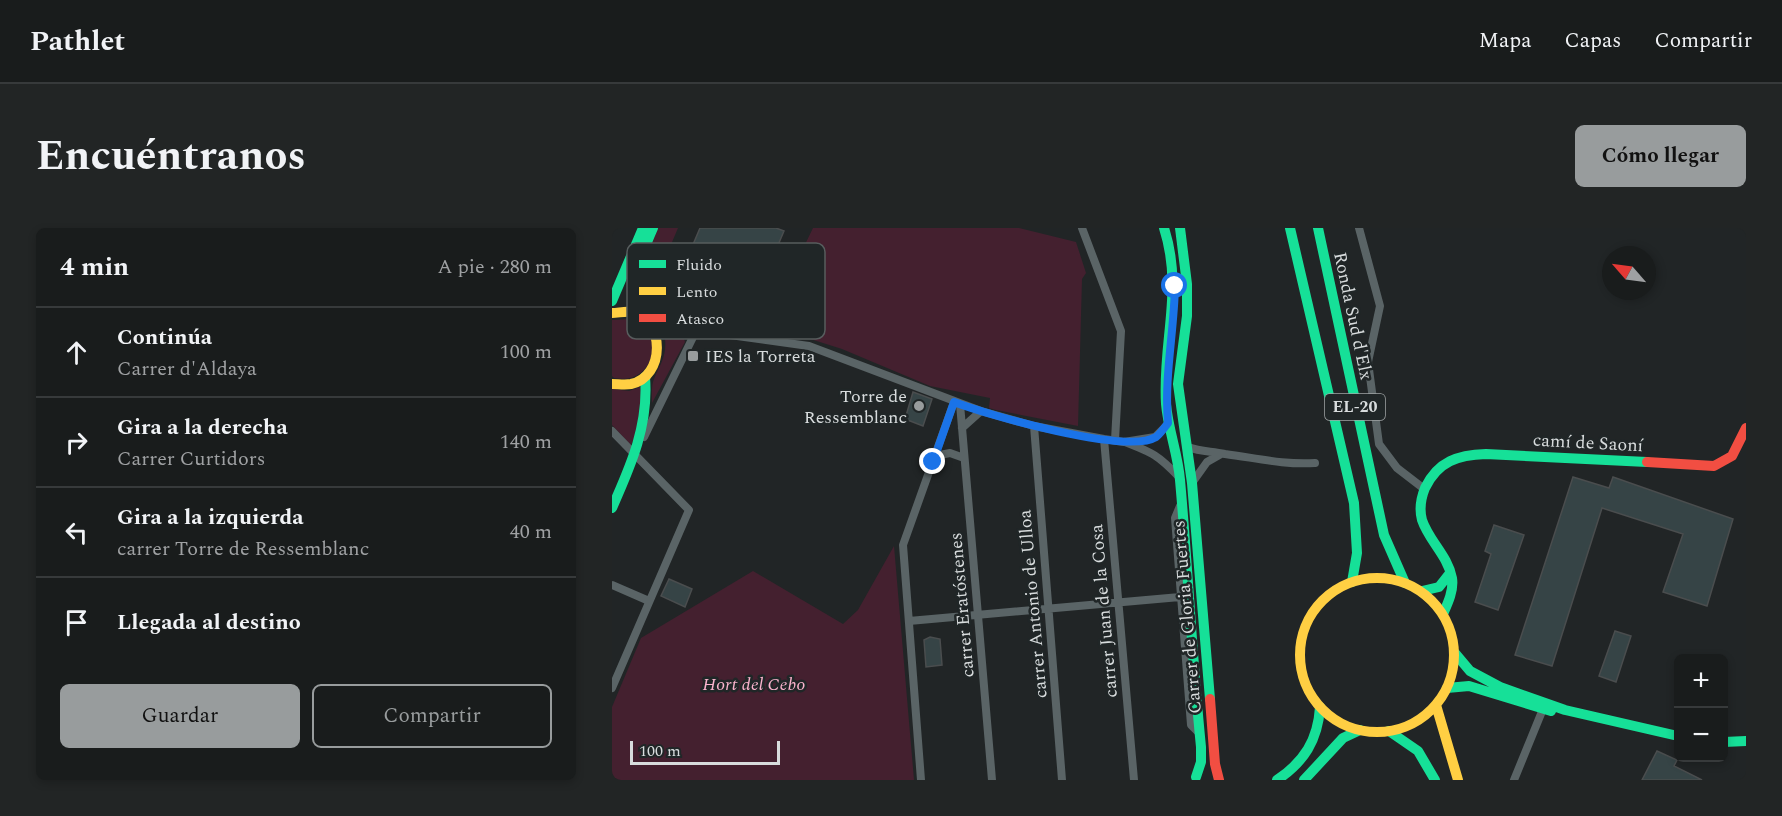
<!DOCTYPE html>
<html lang="es">
<head>
<meta charset="utf-8">
<style>
  :root { --surface:#191c1c; --page:#222525; --text:#f1f3f6; --muted:#9fa1a3; --line:#373a3b; --accent:#989c9d }
  body { margin:0; font-family:Spectral,serif; background:var(--page); color:var(--text) }
  .controls { position:absolute; right:18px; bottom:18px; display:grid; overflow:hidden; border-radius:9px; box-shadow:0 3px 9px #0003 }
  .controls button { width:54px; height:54px; display:grid; place-items:center; padding:0; border:0; border-bottom:2px solid var(--line); background:var(--surface); color:var(--text); font:30px sans-serif }
  .compass { position:absolute; left:990px; top:18px; width:54px; height:54px; border-radius:50%; background:var(--surface); box-shadow:0 3px 9px #0003; rotate:298deg }
  .scale { position:absolute; left:18px; bottom:15px; width:150px; box-sizing:border-box; padding-left:6px; border:3px solid #d8dcdd; border-top:0; font-size:16px; line-height:21px; white-space:nowrap; color:#d8dcdd; -webkit-text-stroke:4px #202627; paint-order:stroke }
  .stop { position:absolute; width:18px; height:18px; margin:-14px; border:4px solid #1a73e8; border-radius:50%; background:#fff }
  .stop.end { background:#1a73e8; border-color:#fff; box-shadow:0 2px 6px #0008 }
  .list { margin:0; padding:0; list-style:none }
  h2 { display:flex; justify-content:space-between; align-items:center; height:78px; margin:0; padding:0 24px; font-size:26px }
  h2 small { font-size:20px; font-weight:400; color:var(--muted) }
  .list li { display:grid; grid-template-columns:39px 1fr auto; gap:18px; align-items:center; box-sizing:border-box; height:90px; padding:0 24px; border-top:2px solid var(--line) }
  .list b { display:block; font-size:22px; white-space:nowrap }
  .list p { margin:0; font-size:20px; white-space:nowrap; color:var(--muted) }
  .list em { font-size:20px; font-style:normal; color:var(--muted) }
  .actions { display:flex; gap:12px; padding:18px 24px }
  .actions a { flex:1; padding:14px 0; border:2px solid var(--accent); border-radius:9px; text-align:center; font-size:21px; color:var(--accent) }
  .actions .main { background:var(--accent); color:#111 }
  .icon { flex:none; width:33px; height:33px; fill:none; stroke:currentColor; stroke-width:2; stroke-linecap:round; stroke-linejoin:round }
  .map { position:relative; flex:none; width:1134px; height:552px; overflow:hidden; border-radius:9px }
  header { display:flex; align-items:center; gap:36px; box-sizing:border-box; height:84px; padding:0 30px; background:var(--surface); border-bottom:2px solid var(--line) }
  header strong { font-size:28px }
  nav { display:flex; gap:33px; margin-inline-start:auto; font-size:21px }
  .intro { display:flex; align-items:center; justify-content:space-between; box-sizing:border-box; height:144px; padding:0 36px }
  h1 { margin:0; font-size:42px }
  .button { padding:15px 27px; border-radius:9px; background:var(--accent); color:#111; font-size:21px; font-weight:700 }
  main { display:flex; gap:36px; padding:0 36px }
  aside { flex:1; background:var(--surface); border-radius:9px; box-shadow:0 3px 9px #0003 }
  .map>svg:first-child { display:block }
  .green { fill:#44202f }
  .building { fill:#364446; stroke:#4a4d4e; stroke-width:1.5 }
  .lines { fill:none; stroke-linecap:round; stroke-linejoin:round }
  .street { stroke:#5a6466; stroke-width:8 }
  .fast { stroke:#16e098; stroke-width:10 }
  .slow { stroke:#ffcf43; stroke-width:10 }
  .jam { stroke:#f24e42; stroke-width:10 }
  .route { stroke:#1a73e8; stroke-width:8 }
  .poi-dot { fill:#989c9d; stroke:#202627; stroke-width:2 }
  .labels { text-anchor:middle; dominant-baseline:central; stroke-width:5; stroke-linejoin:round; paint-order:stroke }
  .shield { fill:#202627; stroke:#a1a5a6; stroke-width:1.5 }
  .shield-label { font-size:16px; font-weight:bold; fill:#d8dcdd }
  .street-label { font-size:18px; fill:#d8dcdd; stroke:#202627 }
  .poi-label { font-size:18px; fill:#d8dcdd; stroke:#202627; text-anchor:start }
  .park-label { font-size:18px; font-style:italic; fill:#fab3cd; stroke:#202627 }
  .key { fill:#202627; stroke:#575d5e; stroke-width:1.5 }
  .key-label { font-size:16px; fill:#d8dcdd }
</style>
</head>
<body>
<header>
<strong>Pathlet</strong>
<nav><a>Mapa</a><a>Capas</a><a>Compartir</a></nav>
</header>
<div class="intro"><h1>Encuéntranos</h1><a class="button">Cómo llegar</a></div>
<main>
<aside>
<h2>4 min<small>A pie · 280 m</small></h2>
<ul class="list">
<li><svg class="icon" aria-label="ahead" viewBox="0 0 24 24"><path d="M12 20V5M6 11l6-6 6 6"/></svg><div><b>Continúa</b><p>Carrer d'Aldaya</p></div><em>100 m</em></li>
<li><svg class="icon" aria-label="right" viewBox="0 0 24 24"><path d="M7 20v-9h11M14 6l5 5-5 5"/></svg><div><b>Gira a la derecha</b><p>Carrer Curtidors</p></div><em>140 m</em></li>
<li><svg class="icon" aria-label="left" viewBox="0 0 24 24"><path d="M17 20v-9H6M10 6l-5 5 5 5"/></svg><div><b>Gira a la izquierda</b><p>carrer Torre de Ressemblanc</p></div><em>40 m</em></li>
<li><svg class="icon" aria-label="arrive" viewBox="0 0 24 24"><path d="M6 21V4h12l-3 4 3 4H6"/></svg><div><b>Llegada al destino</b></div></li>
</ul>
<div class="actions"><a class="main">Guardar</a><a>Compartir</a></div>
</aside>
<div class="map">
<svg width="1134" height="552" viewBox="0 0 1134 552">
  <rect width="100%" height="100%" fill="#212526"/>
  <!-- green -->
  <path class="green" d="M 45,0 L 66,0 L 52,33 C 58,55 79,72 81,94 L 53,90 L 36,84 C 21,49 30,33 45,0 Z
    M 201,0 L 407,0 L 464,14 L 474,45 L 470,51 L 466,198 L 384,182 L 377,180 L 378,170 L 318,158 L 230,121 L 154,97 Z
    M 18,91 L 36,102 C 48,127 33,156 2,150 L 0,148 L 0,92 Z
    M 71,108 L 73,114 L 40,175 C 40,168 39,158 42,151 C 48,136 55,128 53,111 Z
    M 28,159 C 37,173 26,205 19,217 L 0,197 L 0,161 L 17,163 Z
    M 282,318 L 302,552 L 0,552 L 0,479 L 29,410 L 141,343 L 231,396 L 246,382 Z"/>
  <!-- building -->
  <path class="building" d="M 88,0 L 164,0 L 172,3 L 152,50 L 131,41 L 129,45 L 80,19 Z
    M 301,164 L 320,171 L 311,198 L 293,191 Z
    M 961,249 L 997,260 L 1001,249 L 1121,291 L 1095,378 L 1051,364 L 1071,306 L 990,280 L 940,438 L 903,427 Z
    M 882,297 L 912,307 L 886,382 L 863,374 L 879,326 L 873,323 Z
    M 57,351 L 80,361 L 73,379 L 49,368 Z
    M 1003,403 L 1019,408 L 1004,454 L 987,448 Z
    M 318,409 L 328,411 L 330,437 L 314,439 L 312,412 Z
    M 1045,523 L 1065,532 L 1062,538 L 1090,552 L 1030,552 Z"/>
  <g class="lines">
    <!-- street -->
    <path class="street" d="M 470,0 L 509,103 L 503,212
      M 747,0 L 768,78 L 756,134 L 767,216 L 785,240 L 811,260
      M 44,104 L 96,104 L 197,118 L 369,183 L 422,198 L 492,211 L 512,214 L 543,209 L 557,195
      M 348,176 L 380,552
      M 422,198 L 450,552
      M 350,200 L 369,183
      M 0,203 L 77,282 L 0,460
      M 32,209 L 84,103
      M 492,211 L 522,552
      M 513,214 C 541,225 546,227 567,249
      M 576,219 C 589,224 599,223 613,226 C 644,230 672,237 703,235
      M 323,228 L 338,225 L 352,230
      M 580,255 L 595,234 L 609,226
      M 568,278 L 563,290 L 579,497 L 586,504
      M 0,357 L 37,373
      M 297,393 L 568,369
      M 309,552 L 291,317 L 342,174
      M 902,552 L 933,476"/>
    <!-- fast -->
    <path class="fast" d="M 552,0 C 572,62 550,114 554,176 C 556,201 566,226 568,252 C 576,341 580,430 589,519 L 589,534 L 584,549
      M 568,0 L 575,56 L 575,88 L 566,156 L 580,255 L 598,471
      M 678,0 L 742,275 L 745,325 L 740,354
      M 706,0 L 772,307 L 793,355
      M 0,73 L 31,0
      M 32,90 C 20,52 25,36 41,0
      M 0,280 C 19,237 37,197 33,149
      M 810,363 L 827,359 L 838,345
      M 831,386 C 836,375 842,362 840,350 C 836,328 817,313 810,292 C 807,281 809,270 813,260 C 826,233 846,227 874,226 L 1035,234
      M 842,424 L 858,443 L 888,459 L 953,482 L 1066,508
      M 835,460 L 857,458 L 939,483
      M 777,503 L 806,523 L 823,552
      M 1112,514 L 1134,513
      M 665,552 C 692,534 706,512 708,479
      M 692,552 L 731,510 L 748,502"/>
    <!-- slow -->
    <path class="slow" d="M 0,85 C 6,85 13,83 19,84 C 54,91 53,149 19,156 C 13,157 6,156 0,156
      M688 427a77 77 0 1 1 154 0a77 77 0 1 1-154 0Z
      M 824,477 L 846,552"/>
    <!-- jam -->
    <path class="jam" d="M 1035,234 L 1102,238 L 1120,228 L 1134,200
      M 598,471 L 603,536 L 607,552"/>
  </g>
  <g class="lines">
    <!-- route -->
    <path class="route" d="M 321,234 L 342,174 C 376,187 515,227 544,209 C 548,206 553,199 556,195 C 552,149 562,105 563,58"/>
  </g>
  <!-- markers -->
  <g class="poi-dot">
    <rect x="75" y="122" width="12" height="12" rx="3"/>
    <circle cx="307" cy="178" r="6"/>
  </g>
  <g class="labels">
    <!-- shield labels -->
    <rect class="shield" x="713" y="166" width="60" height="26" rx="4.5"/>
    <g class="shield-label">
      <text x="743" y="179">EL-20</text>
    </g>
    <!-- street labels -->
    <g class="street-label">
      <text transform="translate(741 88) rotate(78)">Ronda Sud d'Elx</text>
      <text transform="translate(976 215) rotate(3)">camí de Saoní</text>
      <text transform="translate(421 376) rotate(-95)">carrer Antonio de Ulloa</text>
      <text transform="translate(350 377) rotate(-95)">carrer Eratóstenes</text>
      <text transform="translate(492 383) rotate(-95)">carrer Juan de la Cosa</text>
      <text transform="translate(575 389) rotate(-95)">Carrer de Gloria Fuertes</text>
    </g>
    <!-- poi labels -->
    <g class="poi-label">
      <text x="93" y="128">IES la Torreta</text>
      <text x="295" y="168" text-anchor="end">Torre de<tspan x="295" dy="21">Ressemblanc</tspan></text>
    </g>
    <!-- park labels -->
    <g class="park-label">
      <text x="142" y="456">Hort del Cebo</text>
    </g>
  </g>
  <!-- legend -->
  <rect x="15" y="15" width="198" height="96" rx="9" class="key"/>
  <rect x="27" y="32" width="27" height="8" fill="#16e098"/>
  <rect x="27" y="59" width="27" height="8" fill="#ffcf43"/>
  <rect x="27" y="86" width="27" height="8" fill="#f24e42"/>
  <g class="key-label">
    <text x="64" y="42">Fluido</text>
    <text x="64" y="69">Lento</text>
    <text x="64" y="96">Atasco</text>
  </g>
</svg>
<div class="controls">
<button>+</button>
<button>−</button>
</div>
<svg class="compass" viewBox="-18 -18 36 36"><path d="M0-13l5 13h-10z" fill="#e53935"/><path d="M0 13l5-13h-10z" fill="#9fa1a3"/></svg>
<div class="scale">100 m</div>
<div class="stop" style="left:563px;top:58px"></div>
<div class="stop end" style="left:321px;top:234px"></div>
</div>
</main>
</body>
</html>
